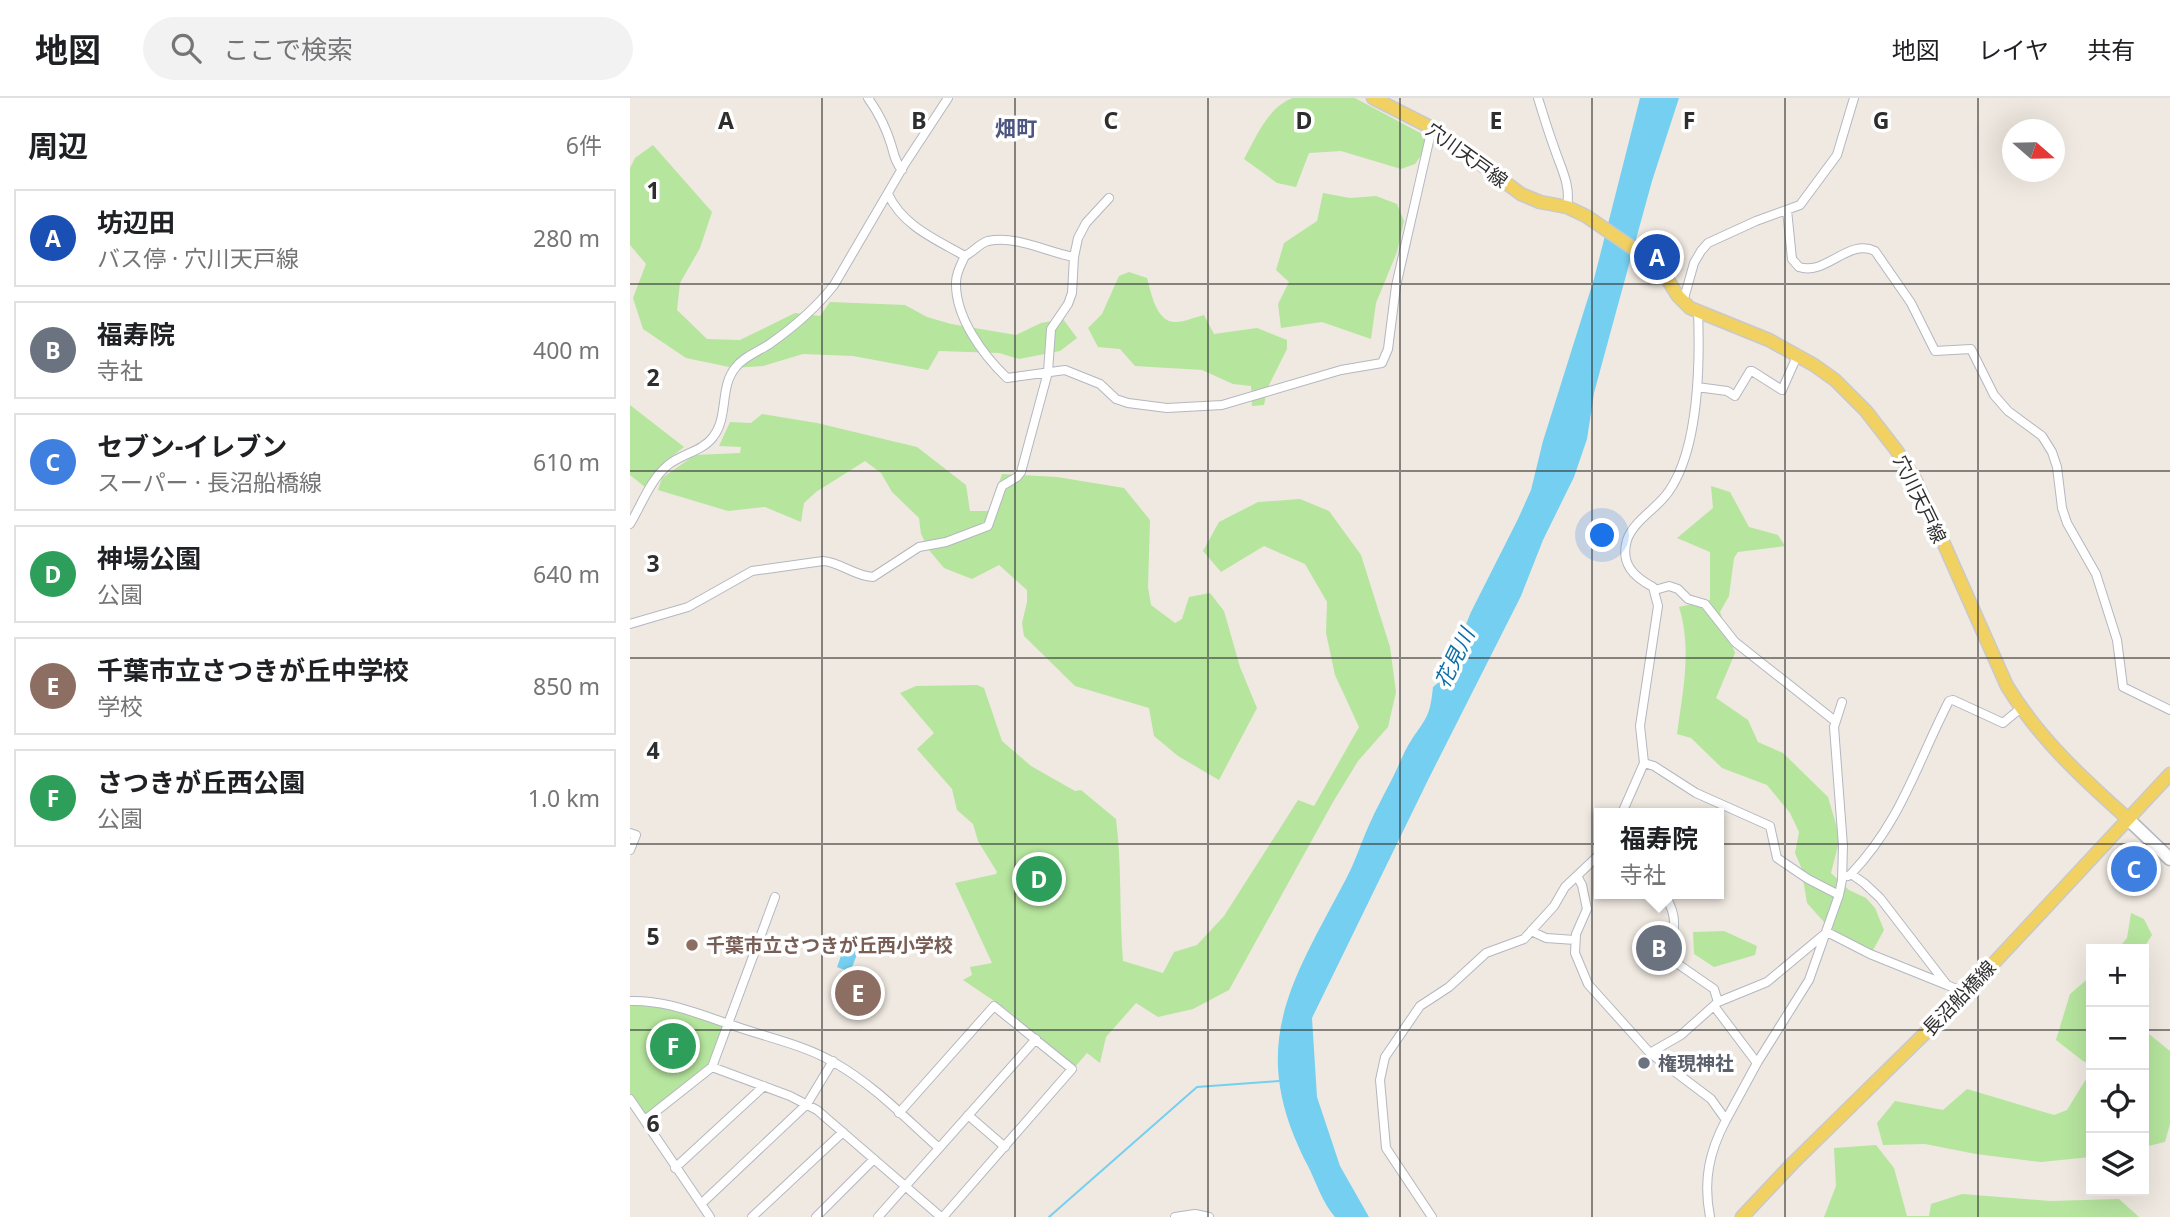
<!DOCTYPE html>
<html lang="ja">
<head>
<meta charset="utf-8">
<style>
  :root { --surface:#fff; --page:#f2f2f2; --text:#202124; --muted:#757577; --line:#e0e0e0; --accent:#4264fb }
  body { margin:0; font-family:"Noto Sans","Noto Sans JP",sans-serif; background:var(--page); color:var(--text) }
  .controls { position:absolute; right:21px; bottom:21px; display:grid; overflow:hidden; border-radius:0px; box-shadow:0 7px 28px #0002 }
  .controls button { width:63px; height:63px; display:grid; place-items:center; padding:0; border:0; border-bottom:2px solid var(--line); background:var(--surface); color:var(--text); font:35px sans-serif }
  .compass { position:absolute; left:1372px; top:21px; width:63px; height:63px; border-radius:50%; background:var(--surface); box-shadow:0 7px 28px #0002; rotate:110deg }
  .you { position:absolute; left:973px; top:438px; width:24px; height:24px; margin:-18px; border:5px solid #fff; border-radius:50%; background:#1a73e8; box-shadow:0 0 0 10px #1a73e833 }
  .badge { display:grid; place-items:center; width:46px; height:46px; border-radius:50%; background:var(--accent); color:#fff; font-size:23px; font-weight:700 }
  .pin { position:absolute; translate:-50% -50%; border:4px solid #fff; box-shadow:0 2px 7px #0006 }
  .popup { position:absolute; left:964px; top:710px; width:130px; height:91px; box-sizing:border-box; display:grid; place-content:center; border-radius:0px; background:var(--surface); filter:drop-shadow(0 2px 5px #0005); font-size:23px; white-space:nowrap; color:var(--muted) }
  .popup b { font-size:26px; color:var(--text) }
  .popup::after { content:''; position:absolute; left:50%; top:100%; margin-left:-14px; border:14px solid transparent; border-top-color:var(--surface) }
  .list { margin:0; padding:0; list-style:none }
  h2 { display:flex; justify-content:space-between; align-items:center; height:91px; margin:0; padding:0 28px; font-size:30px }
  h2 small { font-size:23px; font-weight:400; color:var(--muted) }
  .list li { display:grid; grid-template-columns:46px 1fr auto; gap:21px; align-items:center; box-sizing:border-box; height:98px; margin:0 14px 14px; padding:0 14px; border:2px solid var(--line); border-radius:0px }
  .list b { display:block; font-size:26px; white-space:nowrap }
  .list p { margin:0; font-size:23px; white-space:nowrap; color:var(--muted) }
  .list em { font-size:23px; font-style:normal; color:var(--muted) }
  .icon { flex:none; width:38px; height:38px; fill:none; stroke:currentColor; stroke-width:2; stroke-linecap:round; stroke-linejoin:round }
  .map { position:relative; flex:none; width:1540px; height:1119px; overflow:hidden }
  header { display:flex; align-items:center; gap:42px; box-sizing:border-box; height:98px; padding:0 35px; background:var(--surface); border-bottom:2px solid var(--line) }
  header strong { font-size:33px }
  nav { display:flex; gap:38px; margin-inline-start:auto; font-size:24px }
  .search { width:490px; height:63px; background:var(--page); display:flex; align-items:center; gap:18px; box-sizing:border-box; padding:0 24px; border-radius:38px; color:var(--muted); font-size:26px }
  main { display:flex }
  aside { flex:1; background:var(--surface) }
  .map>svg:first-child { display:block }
  .green { fill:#b6e59e }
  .water { fill:#75cff0 }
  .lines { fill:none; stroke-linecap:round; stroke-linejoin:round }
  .stream { stroke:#75cff0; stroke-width:2 }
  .street-casing { stroke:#b4b7c1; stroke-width:10 }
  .secondary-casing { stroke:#b4b7c1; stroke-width:15 }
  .primary-casing { stroke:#c9c9c9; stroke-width:15 }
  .street { stroke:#fff; stroke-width:8 }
  .secondary { stroke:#fff; stroke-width:12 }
  .primary { stroke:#f2d163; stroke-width:12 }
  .grid { fill:none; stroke:#2e2e2e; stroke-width:2; stroke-opacity:0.55 }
  .education-dot { fill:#8d6e63; stroke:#fff; stroke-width:2.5 }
  .worship-dot { fill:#6b7280; stroke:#fff; stroke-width:2.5 }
  .labels { text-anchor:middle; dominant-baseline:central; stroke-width:7; stroke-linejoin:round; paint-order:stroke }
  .street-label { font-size:19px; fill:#2e2e2e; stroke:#fff }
  .education-label { font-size:19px; font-weight:bold; fill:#785e54; stroke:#fff; text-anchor:start }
  .worship-label { font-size:19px; font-weight:bold; fill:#5b616d; stroke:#fff; text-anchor:start }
  .neighbourhood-label { font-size:21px; font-weight:bold; fill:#4d5680; stroke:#fff }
  .water-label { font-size:21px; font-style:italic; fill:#0d6fa3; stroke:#fff }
  .grid-label { font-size:23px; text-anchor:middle; font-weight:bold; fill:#2e2e2e; stroke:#fff; stroke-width:7; stroke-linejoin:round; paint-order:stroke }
</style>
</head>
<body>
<header>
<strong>地図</strong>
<div class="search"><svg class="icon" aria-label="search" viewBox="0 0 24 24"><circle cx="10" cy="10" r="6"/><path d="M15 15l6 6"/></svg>ここで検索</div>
<nav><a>地図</a><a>レイヤ</a><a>共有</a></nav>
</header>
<main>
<aside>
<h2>周辺<small>6件</small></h2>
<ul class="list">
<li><span class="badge" style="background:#1a4fb4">A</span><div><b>坊辺田</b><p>バス停 · 穴川天戸線</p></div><em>280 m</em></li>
<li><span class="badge" style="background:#6b7280">B</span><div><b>福寿院</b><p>寺社</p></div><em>400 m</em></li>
<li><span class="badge" style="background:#3f7fe0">C</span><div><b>セブン-イレブン</b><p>スーパー · 長沼船橋線</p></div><em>610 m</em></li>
<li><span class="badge" style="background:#2e9e5b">D</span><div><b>神場公園</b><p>公園</p></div><em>640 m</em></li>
<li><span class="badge" style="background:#8d6e63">E</span><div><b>千葉市立さつきが丘中学校</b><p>学校</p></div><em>850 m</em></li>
<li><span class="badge" style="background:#2e9e5b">F</span><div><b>さつきが丘西公園</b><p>公園</p></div><em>1.0 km</em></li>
</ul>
</aside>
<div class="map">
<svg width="1540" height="1119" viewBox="0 0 1540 1119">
  <rect width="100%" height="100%" fill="#efe9e1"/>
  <!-- green -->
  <path class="green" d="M 663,0 L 725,0 L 794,37 L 797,49 L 785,66 L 771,71 L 711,53 L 679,55 L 666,89 L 647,85 L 614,61 C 626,39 639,8 663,0 Z
    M 23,47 L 82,114 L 70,150 L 50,185 L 47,212 L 77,241 L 110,242 L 165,215 L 190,218 L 200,204 L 275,207 L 297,219 L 321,226 L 386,237 L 411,225 L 433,221 L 447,240 L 430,253 L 389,261 L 369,255 L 309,253 L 298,272 L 223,258 L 173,256 L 133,268 L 104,270 L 56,260 L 13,231 L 3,200 L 16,166 L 0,147 L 0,70 L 5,60 Z
    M 693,95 L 720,100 L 746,98 L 767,106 L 774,123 L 767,154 L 746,205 L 741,241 L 692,224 L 651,230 L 648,206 L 659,184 L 646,172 L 654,145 L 687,123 Z
    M 499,174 L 517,180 C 521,194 526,225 546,224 C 555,224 565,219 574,217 L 584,236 L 627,230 L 657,242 L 657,251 L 637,291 L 634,307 L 622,308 L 621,288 L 603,286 L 572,272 L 505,268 L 490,251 L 468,249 L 458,230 L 472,216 L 489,178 Z
    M 0,307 L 54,349 L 36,363 L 15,389 L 0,377 Z
    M 132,316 L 187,325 L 287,349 L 336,387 L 340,413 L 359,413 L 372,376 L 427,379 L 494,390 L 520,422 L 518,489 L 521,507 L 545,525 L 552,521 L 559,499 L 580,495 L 594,513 L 610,569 L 627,610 L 589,682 L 548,658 L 524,638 L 519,610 L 445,588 L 394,538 L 392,525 L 397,504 L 397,492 L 369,467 L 342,481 L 314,470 L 299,452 L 291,436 L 289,420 L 262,394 L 251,375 L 235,363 L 186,394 L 174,405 L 171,424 L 135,409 L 98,413 L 28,392 L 32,380 L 65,357 L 110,355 L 111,349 L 89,348 L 100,324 L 121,325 Z
    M 1081,388 L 1100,394 L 1119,429 L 1148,437 L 1155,448 L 1108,454 L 1104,460 L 1099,498 L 1090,514 L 1105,555 L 1086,600 L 1118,622 L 1128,644 L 1153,655 L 1198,699 L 1210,740 L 1201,775 L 1219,792 L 1236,800 L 1245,810 L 1254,832 L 1242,854 L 1202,833 L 1177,805 L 1171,769 L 1165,755 L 1169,734 L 1160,715 L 1137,687 L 1092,670 L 1061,640 L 1047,636 C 1053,592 1062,551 1049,509 L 1080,502 L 1080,454 L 1047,440 L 1083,410 Z
    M 670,401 L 699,413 L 731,457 L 760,549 L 766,594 L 758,629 L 728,663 L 703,704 L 599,892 L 563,911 L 528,919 L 506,905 L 476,939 L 470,965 L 457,955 L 444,970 L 376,911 L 333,882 L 342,877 L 340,869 L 362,865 L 325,785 L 366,776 L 367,774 L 348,743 L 343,726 L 327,712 L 322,691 L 287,651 L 304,635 L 270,595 L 286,588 L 347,587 L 354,590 L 372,643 L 401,668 L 445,693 L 451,692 L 486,721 C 492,768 489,816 493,863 L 533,875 L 544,854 L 567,847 L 594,818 L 668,702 L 684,708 L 729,629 L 705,577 L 696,535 L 697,504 L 675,466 L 634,448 L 591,474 L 573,453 L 589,424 L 628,404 Z
    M 1501,815 L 1514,821 L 1522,837 L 1513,851 L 1488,851 L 1497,840 Z
    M 1094,833 L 1127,848 L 1125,857 L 1084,869 L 1064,856 L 1063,834 Z
    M 1461,878 L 1461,966 L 1453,963 L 1426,942 L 1440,896 Z
    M 0,906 L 39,910 L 93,927 L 94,930 L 80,966 L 17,1016 L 13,1015 L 0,996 Z
    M 1514,932 L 1540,953 L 1540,1026 L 1535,1044 L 1514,1049 Z
    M 1461,973 L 1461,1059 L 1411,1064 L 1346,1056 L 1295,1046 L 1253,1047 L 1247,1025 L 1265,1003 L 1313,1012 L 1337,991 L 1424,1017 L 1437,1012 Z
    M 1246,1047 L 1264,1070 L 1277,1118 L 1299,1118 L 1301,1106 L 1332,1096 L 1420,1103 L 1489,1101 L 1509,1119 L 1194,1119 L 1206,1088 L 1204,1050 Z"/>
  <!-- water -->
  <path class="water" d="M 1010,0 L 1049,0 L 1022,83 L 986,214 L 964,295 L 957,341 L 944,379 L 913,442 L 891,498 L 798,682 L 682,920 L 687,999 L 710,1068 L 739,1119 L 705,1119 C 692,1104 687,1086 678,1068 C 616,949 660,887 716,781 C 725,764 731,745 739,727 C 746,711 755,695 763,679 C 769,667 774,653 782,641 C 797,619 800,618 803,589 L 814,580 L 841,514 L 888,421 L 901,392 L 913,343 L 964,181 Z
    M 216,844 L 230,849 L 220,874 L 207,869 Z"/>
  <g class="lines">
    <!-- stream -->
    <path class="stream" d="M 419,1119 L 567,989 L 649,983"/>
    <defs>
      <path id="street" d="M 238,0 C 248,14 256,30 261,46 C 264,56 265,64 272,72
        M 908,0 C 913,16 918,33 924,49 C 931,71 941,86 937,109
        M 258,96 C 273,128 305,141 335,158
        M 1157,112 L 1162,161 L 1169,169 C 1196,178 1218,140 1245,153 L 1281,205 L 1305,253 L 1341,251 L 1364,297 L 1378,313 L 1412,338 L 1422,354 L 1427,369 L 1432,410 L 1437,425 L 1466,476 L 1481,523 L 1487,542 L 1493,589 L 1540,612
        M 444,159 C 416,154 387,137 358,143 C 350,145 343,154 335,158 C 331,166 326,175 326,184 C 325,219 353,257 377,280 L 435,272 L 470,286 L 486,301 L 498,305 L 537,310 L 592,307 L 711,272 L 752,265 L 758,251 L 766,188 L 802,30
        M 1053,204 L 1064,165 L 1071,153 L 1078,145 L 1126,123 L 1170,107 L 1207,57 L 1224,0
        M 1067,289 L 1097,293 L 1105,298 L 1120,273 L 1122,273 L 1152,292 L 1168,256
        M 0,426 C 12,406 20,382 38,367 C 51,356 73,353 83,339 C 99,319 89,288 106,269 C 114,258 130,253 141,245 C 165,228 186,210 204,187 L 276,64 L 318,0
        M 1025,492 L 1039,488 L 1048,491 L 1058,501 L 1075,506 L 1105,544 L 1205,623
        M 0,526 L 58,509 L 122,473 L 193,463 C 210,464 224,478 243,479 L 289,449 L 316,444 L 358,428 L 372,388 L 387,379 L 391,374 L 418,274 L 421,231 L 438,206 L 442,195 L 444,159 L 448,140 L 456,125 L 479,100
        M 1014,665 L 1024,668 L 1066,695 L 1140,728 L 1147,760 L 1178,781 L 1209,797
        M 992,715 L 1014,665 L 1010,628 L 1028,508 L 1023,489 C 1004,479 990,466 997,442 C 1004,422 1028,410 1039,393 C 1069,350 1070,264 1068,213
        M 0,735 L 6,737 L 0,752
        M 1221,776 C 1271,724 1287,665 1319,603 L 1323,602 L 1373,625 L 1391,610
        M 947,778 L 952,787 L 957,811 L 946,836 L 945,855 L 958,886 L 1020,955 L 1081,1001 L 1096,1022 C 1079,1054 1073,1083 1080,1119
        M 1218,778 L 1221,776 L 1234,785 L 1250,800 L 1317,887 L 1336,895
        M 901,833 L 916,840 L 945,842
        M 0,903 C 36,902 65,915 99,926 C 134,939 173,946 205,965 C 244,987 276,1021 309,1050
        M 1088,904 L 1137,884 L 1197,834 L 1240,856 L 1317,887
        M 1084,908 L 1127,965
        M 1020,955 L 1051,937 L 1088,904 L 1084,891 L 1045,864 C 1038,833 1053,826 1034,796
        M 82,969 L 160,998 L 187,1012 L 311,1119
        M 0,1001 L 80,1119
        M 269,1015 L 364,908 L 442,971 L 313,1119
        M 338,1017 L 375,1049
        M 15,1022 L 82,969 L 145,799
        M 1096,1022 L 1127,965 L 1179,882 L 1209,797 L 1212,782 L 1213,748 L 1204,629 L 1212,604
        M 45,1070 L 134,988
        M 71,1106 L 177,1006 L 203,963
        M 122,1119 L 213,1034
        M 186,1119 L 244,1061
        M 248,1119 L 406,941
        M 545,1119 L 565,1116 L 579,1119
        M 802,1119 L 756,1050 L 750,982 L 755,959 L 790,908 L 819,889 L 856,855 L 894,841 L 924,808 L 935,789 L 970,756"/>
      <path id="secondary" d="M 1497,720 L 1540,761"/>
      <path id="primary" d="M 743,0 L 802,30 L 891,96 L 910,104 L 937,109 L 956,118 L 1029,168 L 1048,198 L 1060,210 L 1139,242 L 1184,267 L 1205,282 L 1236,313 L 1267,353 L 1286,383 L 1377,588 C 1409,640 1451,679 1497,720
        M 1112,1119 L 1163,1065 L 1336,895 L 1540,676"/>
    </defs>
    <!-- street casing -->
    <use href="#street" class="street-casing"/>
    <!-- secondary casing -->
    <use href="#secondary" class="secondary-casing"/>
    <!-- primary casing -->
    <use href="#primary" class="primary-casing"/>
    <!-- street -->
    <use href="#street" class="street"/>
    <!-- secondary -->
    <use href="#secondary" class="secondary"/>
    <!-- primary -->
    <use href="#primary" class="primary"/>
  </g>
  <!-- grid -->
  <path class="grid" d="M 192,0 L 192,1119M 385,0 L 385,1119M 578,0 L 578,1119M 770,0 L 770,1119M 962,0 L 962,1119M 1155,0 L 1155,1119M 1348,0 L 1348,1119M 0,186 L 1540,186M 0,373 L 1540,373M 0,560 L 1540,560M 0,746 L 1540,746M 0,932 L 1461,932M 1514,932 L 1540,932"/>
  <!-- markers -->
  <circle class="education-dot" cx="62" cy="847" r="7"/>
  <circle class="worship-dot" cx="1014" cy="965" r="7"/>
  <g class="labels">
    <!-- street labels -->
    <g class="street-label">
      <text transform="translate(837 57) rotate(36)">穴川天戸線</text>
      <text transform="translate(1290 401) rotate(64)">穴川天戸線</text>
      <text transform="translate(1329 900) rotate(-46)">長沼船橋線</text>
    </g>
    <!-- education labels -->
    <g class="education-label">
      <text x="76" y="847">千葉市立さつきが丘西小学校</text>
    </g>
    <!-- worship labels -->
    <g class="worship-label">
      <text x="1028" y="965">権現神社</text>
    </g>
    <!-- neighbourhood labels -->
    <g class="neighbourhood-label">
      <text x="386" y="30">畑町</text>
    </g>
    <!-- water labels -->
    <g class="water-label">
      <text transform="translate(824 560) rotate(-64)">花見川</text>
    </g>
  </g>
  <g class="grid-label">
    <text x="96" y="31">A</text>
    <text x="289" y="31">B</text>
    <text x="481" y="31">C</text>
    <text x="674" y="31">D</text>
    <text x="866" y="31">E</text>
    <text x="1059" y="31">F</text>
    <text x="1251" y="31">G</text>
    <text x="23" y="101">1</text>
    <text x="23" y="288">2</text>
    <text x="23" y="474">3</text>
    <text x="23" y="661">4</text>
    <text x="23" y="847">5</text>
    <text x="23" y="1034">6</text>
  </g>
</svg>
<div class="controls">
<button>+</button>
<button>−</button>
<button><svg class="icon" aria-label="locate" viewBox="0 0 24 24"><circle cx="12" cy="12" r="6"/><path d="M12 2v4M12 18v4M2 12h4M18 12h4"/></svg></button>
<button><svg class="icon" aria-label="layers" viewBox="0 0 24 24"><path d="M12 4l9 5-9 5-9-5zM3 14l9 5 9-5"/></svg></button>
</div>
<svg class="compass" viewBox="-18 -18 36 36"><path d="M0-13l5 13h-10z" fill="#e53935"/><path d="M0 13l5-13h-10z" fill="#757577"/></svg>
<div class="you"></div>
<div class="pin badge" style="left:1027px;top:159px;background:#1a4fb4">A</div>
<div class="pin badge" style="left:1029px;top:850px;background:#6b7280">B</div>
<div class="popup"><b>福寿院</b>寺社</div>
<div class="pin badge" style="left:1504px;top:771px;background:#3f7fe0">C</div>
<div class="pin badge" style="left:409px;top:781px;background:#2e9e5b">D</div>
<div class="pin badge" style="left:228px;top:895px;background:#8d6e63">E</div>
<div class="pin badge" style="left:43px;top:948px;background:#2e9e5b">F</div>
</div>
</main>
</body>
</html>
